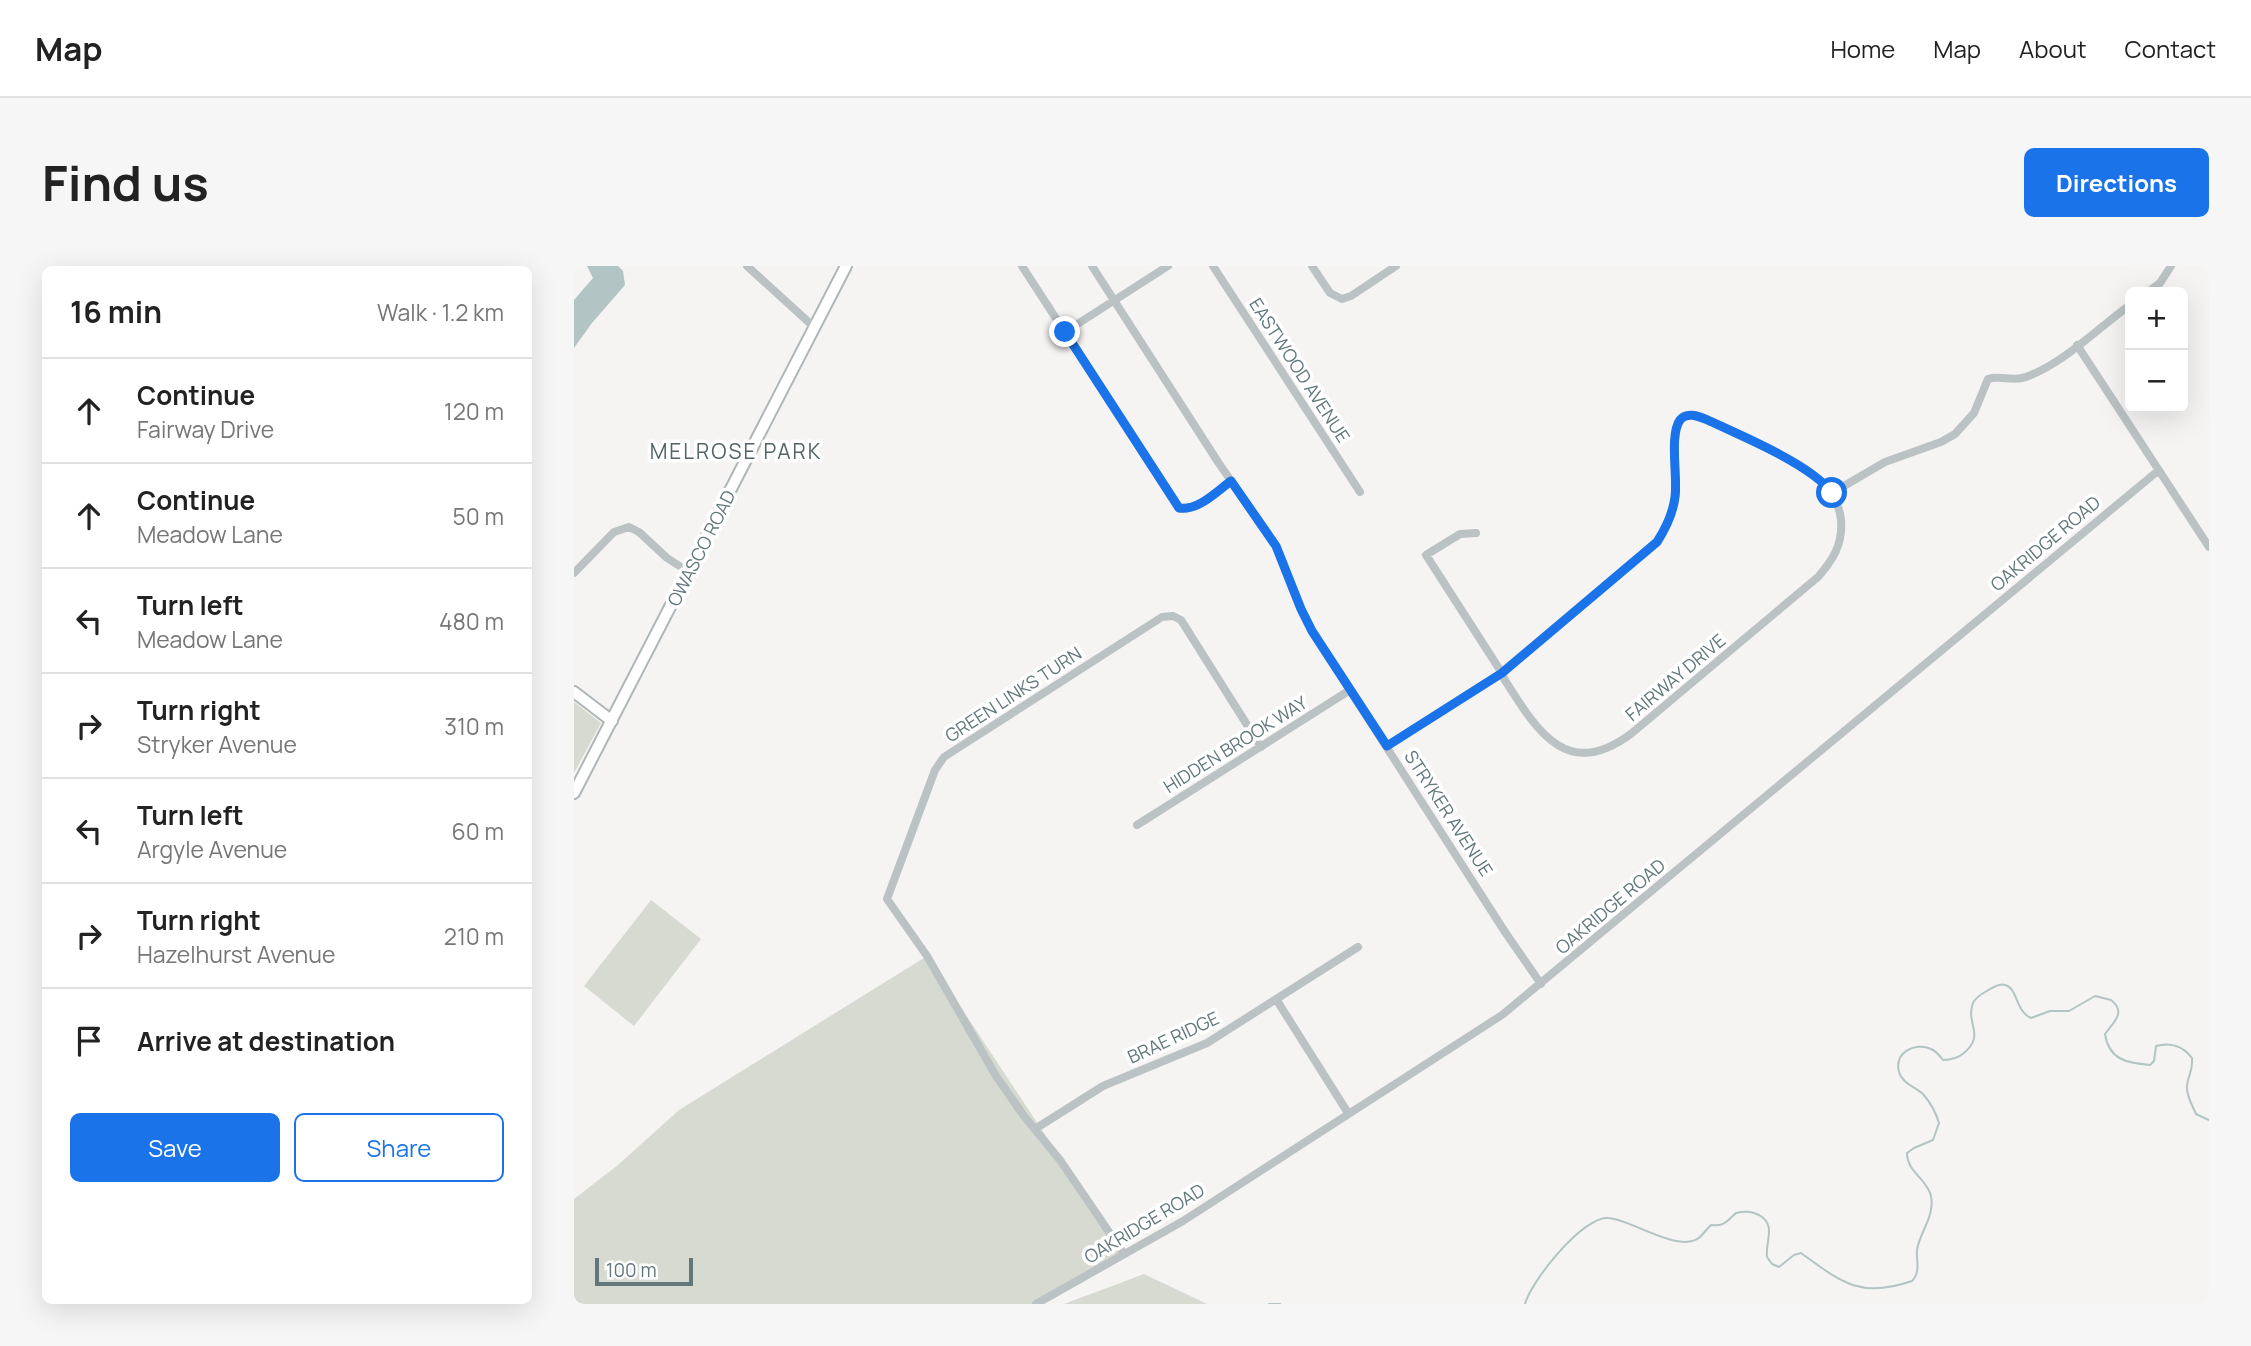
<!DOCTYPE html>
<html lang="en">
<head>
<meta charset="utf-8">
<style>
  :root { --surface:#fff; --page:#f6f6f6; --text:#222; --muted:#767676; --line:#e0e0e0; --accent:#1a73e8 }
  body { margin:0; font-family:Manrope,sans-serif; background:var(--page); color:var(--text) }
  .controls { position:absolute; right:21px; top:21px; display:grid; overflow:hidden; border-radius:10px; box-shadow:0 7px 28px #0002 }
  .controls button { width:63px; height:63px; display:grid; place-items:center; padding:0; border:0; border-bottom:2px solid var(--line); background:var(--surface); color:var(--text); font:35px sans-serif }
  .scale { position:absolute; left:21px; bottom:18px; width:98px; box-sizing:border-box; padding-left:7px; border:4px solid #61777b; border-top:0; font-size:19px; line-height:24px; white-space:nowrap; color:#61777b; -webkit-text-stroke:5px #fff; paint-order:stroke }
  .stop { position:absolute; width:21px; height:21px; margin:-16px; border:5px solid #1a73e8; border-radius:50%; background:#fff }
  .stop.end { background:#1a73e8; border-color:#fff; box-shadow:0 2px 7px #0008 }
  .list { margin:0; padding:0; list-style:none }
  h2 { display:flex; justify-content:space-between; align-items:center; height:91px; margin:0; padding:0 28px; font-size:30px }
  h2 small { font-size:23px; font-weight:400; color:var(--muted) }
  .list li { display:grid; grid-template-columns:46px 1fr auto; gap:21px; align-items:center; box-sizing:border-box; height:105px; padding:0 28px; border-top:2px solid var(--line) }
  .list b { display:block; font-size:26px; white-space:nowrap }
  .list p { margin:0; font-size:23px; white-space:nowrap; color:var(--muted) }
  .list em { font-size:23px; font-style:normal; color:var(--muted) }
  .actions { display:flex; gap:14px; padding:21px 28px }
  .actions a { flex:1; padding:16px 0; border:2px solid var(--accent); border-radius:10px; text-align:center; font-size:24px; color:var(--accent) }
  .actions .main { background:var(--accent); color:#fff }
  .icon { flex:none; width:38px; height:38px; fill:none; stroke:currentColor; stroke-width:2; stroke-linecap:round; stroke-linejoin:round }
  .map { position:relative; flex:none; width:1635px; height:1038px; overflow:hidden; border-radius:10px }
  header { display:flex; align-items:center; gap:42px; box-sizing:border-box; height:98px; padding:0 35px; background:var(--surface); border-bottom:2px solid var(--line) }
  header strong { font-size:33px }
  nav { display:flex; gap:38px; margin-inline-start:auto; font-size:24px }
  .intro { display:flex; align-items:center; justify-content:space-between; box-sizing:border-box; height:168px; padding:0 42px }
  h1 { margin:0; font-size:49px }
  .button { padding:18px 32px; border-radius:10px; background:var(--accent); color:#fff; font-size:24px; font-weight:700 }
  main { display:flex; gap:42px; padding:0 42px }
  aside { flex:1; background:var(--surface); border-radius:10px; box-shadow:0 7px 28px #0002 }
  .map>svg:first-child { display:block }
  .green { fill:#d6dad1 }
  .water { fill:#b2c4c4 }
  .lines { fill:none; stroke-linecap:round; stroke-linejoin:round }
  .stream { stroke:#b2c4c4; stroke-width:2 }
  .major-casing { stroke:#afb6b8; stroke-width:14 }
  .minor { stroke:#bbc2c3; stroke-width:8 }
  .major { stroke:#fff; stroke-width:10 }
  .route { stroke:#1a73e8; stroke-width:9 }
  .labels { text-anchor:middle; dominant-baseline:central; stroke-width:7; stroke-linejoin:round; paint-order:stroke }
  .street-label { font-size:18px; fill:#61777b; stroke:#fff }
  .quarter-label { font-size:21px; letter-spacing:2px; fill:#536367; stroke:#fff }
</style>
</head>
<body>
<header>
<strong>Map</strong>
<nav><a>Home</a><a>Map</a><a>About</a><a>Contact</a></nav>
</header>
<div class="intro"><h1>Find us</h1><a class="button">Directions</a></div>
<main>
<aside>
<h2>16 min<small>Walk · 1.2 km</small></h2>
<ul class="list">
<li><svg class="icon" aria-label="ahead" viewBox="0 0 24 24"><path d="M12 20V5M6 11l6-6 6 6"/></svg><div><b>Continue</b><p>Fairway Drive</p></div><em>120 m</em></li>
<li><svg class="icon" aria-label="ahead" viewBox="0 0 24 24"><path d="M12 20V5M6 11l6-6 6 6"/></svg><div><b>Continue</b><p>Meadow Lane</p></div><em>50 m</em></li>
<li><svg class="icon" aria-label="left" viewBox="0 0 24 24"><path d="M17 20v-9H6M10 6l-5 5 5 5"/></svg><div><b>Turn left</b><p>Meadow Lane</p></div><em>480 m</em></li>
<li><svg class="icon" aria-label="right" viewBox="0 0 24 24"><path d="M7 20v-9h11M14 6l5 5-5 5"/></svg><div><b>Turn right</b><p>Stryker Avenue</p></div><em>310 m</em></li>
<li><svg class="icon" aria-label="left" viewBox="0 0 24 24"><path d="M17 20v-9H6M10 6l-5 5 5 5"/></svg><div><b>Turn left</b><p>Argyle Avenue</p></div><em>60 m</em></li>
<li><svg class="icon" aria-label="right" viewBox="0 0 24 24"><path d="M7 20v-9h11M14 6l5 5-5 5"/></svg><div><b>Turn right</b><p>Hazelhurst Avenue</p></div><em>210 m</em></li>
<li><svg class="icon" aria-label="arrive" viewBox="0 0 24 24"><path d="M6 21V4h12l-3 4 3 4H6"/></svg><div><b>Arrive at destination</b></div></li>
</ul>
<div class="actions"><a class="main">Save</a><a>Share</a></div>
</aside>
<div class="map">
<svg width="1635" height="1038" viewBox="0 0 1635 1038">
  <rect width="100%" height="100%" fill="#f5f4f2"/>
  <!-- green -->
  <path class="green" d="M 0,436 L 27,457 L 0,507 Z
    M 77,634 L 127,673 L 60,760 L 10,720 Z
    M 353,690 L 550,988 L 466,1038 L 0,1038 L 0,933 L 44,899 L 105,844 Z
    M 570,1008 L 633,1038 L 490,1038 Z"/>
  <!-- water -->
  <path class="water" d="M 13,0 L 44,0 L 49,5 L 51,19 L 18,57 L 0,82 L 0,34 L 19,12 Z"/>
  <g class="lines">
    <!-- stream -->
    <path class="stream" d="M 695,1038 L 706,1038
      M 951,1038 C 957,1015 1009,950 1034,952 C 1055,952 1106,989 1126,971 C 1130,967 1133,963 1137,959 C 1150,961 1153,955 1162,947 C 1171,945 1177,945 1185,949 C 1203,959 1191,976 1193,991 L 1198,998 L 1205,1001 L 1220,989 L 1227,987 C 1267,1016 1286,1033 1338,1015 C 1347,1006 1342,995 1343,984 C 1346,965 1361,951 1357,930 C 1353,913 1333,906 1333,887 L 1340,882 L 1359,874 L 1365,857 C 1362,847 1356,836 1349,828 C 1341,821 1328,817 1325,806 C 1320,786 1341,776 1357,783 C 1362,785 1366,790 1369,794 C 1377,794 1384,792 1390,787 C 1412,768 1391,758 1399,737 C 1402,730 1410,727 1416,723 C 1420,721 1426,717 1431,719 C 1444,722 1441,745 1457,752 L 1476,745 L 1495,745 L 1521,730 L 1537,734 C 1553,746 1539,757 1531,768 C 1535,794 1553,797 1576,799 L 1580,795 L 1582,780 C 1596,776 1609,780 1618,792 C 1619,807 1614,808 1613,820 C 1612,829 1618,839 1622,848 L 1635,854"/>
    <defs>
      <path id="major" d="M 0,426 L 38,455
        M 0,527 L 272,0"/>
    </defs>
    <!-- major casing -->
    <use href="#major" class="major-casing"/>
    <!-- minor -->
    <path class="minor" d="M 173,0 L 240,61
      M 448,0 L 605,242 C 624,245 642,226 657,215
      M 518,0 L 644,196 L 702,280 L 727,343 L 738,365 L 931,666 L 967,718
      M 639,0 L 786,226
      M 738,0 L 756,27 L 768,33 L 777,30 L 822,0
      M 1574,26 L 1586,17 L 1597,0
      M 491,66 L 594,0
      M 1503,79 L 1635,281
      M 1258,227 L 1311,196 L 1367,176 L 1381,168 L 1400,147 L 1414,113 C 1426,109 1439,116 1452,111 C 1490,97 1523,63 1556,39
      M 0,307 L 40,266 L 55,261 L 65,266 L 93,292 L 115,306
      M 813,480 L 927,407 L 1083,276 C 1092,263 1098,248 1101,232 C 1104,213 1095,167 1107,153 C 1118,141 1145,159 1156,165 C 1195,185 1262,204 1267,254 C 1269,278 1259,294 1244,311 L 1058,467 C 992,517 962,463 929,411 L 926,404 L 852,289 L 886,268 L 902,267
      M 563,559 L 776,424
      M 702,733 L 774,847
      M 461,863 L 529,820 L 633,777 L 784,681
      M 550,988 L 486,894 L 450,850 L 422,810 L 353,690 L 313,633 L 361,504 L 370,491 L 588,351 L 599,350 L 607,354 L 687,481
      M 462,1038 L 609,955 L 928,749 L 1585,204"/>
    <!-- major -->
    <use href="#major" class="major"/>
  </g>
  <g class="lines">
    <!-- route -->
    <path class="route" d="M 491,66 L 605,242 C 624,245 642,226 657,215 L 702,280 L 727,343 L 738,365 L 813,480 L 928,407 L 1083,276 C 1092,262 1099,247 1101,231 C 1104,212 1095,169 1106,154 C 1113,146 1123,150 1131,153 C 1164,168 1238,199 1258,227"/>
  </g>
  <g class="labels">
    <!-- street labels -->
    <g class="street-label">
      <text transform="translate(726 104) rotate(57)">EASTWOOD AVENUE</text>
      <text transform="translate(1471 277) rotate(-40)">OAKRIDGE ROAD</text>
      <text transform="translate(127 282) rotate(-63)">OWASCO ROAD</text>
      <text transform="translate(1101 411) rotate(-40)">FAIRWAY DRIVE</text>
      <text transform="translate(439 428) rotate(-33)">GREEN LINKS TURN</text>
      <text transform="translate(661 478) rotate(-32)">HIDDEN BROOK WAY</text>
      <text transform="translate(875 547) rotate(57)">STRYKER AVENUE</text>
      <text transform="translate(1036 640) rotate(-40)">OAKRIDGE ROAD</text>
      <text transform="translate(599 771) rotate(-25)">BRAE RIDGE</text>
      <text transform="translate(570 957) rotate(-31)">OAKRIDGE ROAD</text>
    </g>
    <!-- quarter labels -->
    <g class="quarter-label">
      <text x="162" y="185">MELROSE PARK</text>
    </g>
  </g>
</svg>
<div class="controls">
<button>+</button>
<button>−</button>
</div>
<div class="scale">100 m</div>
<div class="stop" style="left:1258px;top:227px"></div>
<div class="stop end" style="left:491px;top:66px"></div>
</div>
</main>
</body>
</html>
